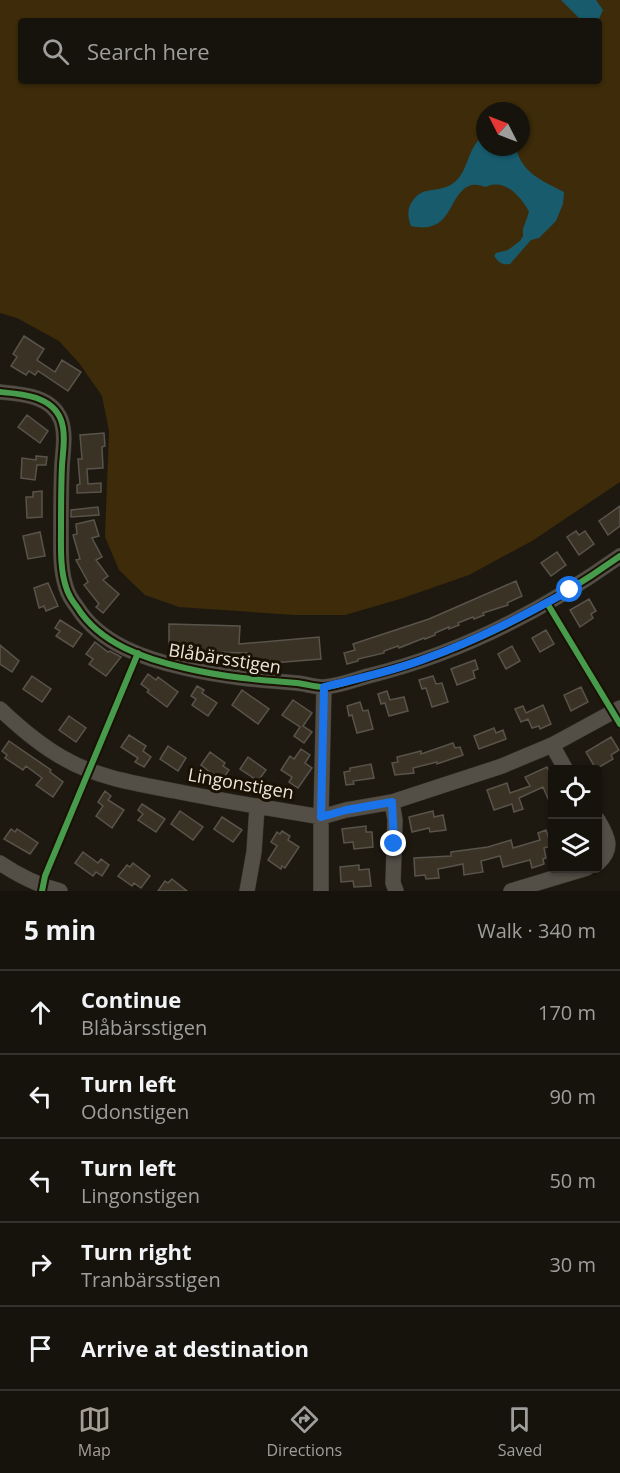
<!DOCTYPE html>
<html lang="en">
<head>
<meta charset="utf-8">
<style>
  :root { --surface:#16130c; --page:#23201a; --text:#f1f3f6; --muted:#9e9e9d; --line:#35322d; --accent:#a59e95 }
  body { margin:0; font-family:"Open Sans",sans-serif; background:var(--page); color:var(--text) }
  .controls { position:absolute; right:18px; bottom:18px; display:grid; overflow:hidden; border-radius:6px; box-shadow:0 2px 4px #0004 }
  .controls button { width:54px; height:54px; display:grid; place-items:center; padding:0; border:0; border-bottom:2px solid var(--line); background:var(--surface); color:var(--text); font:30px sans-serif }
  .compass { position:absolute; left:476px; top:102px; width:54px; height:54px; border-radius:50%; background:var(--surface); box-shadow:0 2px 4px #0004; rotate:312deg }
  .stop { position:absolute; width:18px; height:18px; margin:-14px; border:4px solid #1a73e8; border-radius:50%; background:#fff }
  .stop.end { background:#1a73e8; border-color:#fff; box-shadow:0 2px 6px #0008 }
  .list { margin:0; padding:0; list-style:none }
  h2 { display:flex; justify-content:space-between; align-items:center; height:78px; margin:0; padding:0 24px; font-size:26px }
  h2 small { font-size:20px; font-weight:400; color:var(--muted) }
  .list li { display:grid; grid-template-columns:39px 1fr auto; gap:18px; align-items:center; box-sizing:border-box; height:84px; padding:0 24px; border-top:2px solid var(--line) }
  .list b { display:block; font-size:22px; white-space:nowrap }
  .list p { margin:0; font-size:20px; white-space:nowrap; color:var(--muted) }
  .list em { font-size:20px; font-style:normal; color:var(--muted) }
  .icon { flex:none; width:33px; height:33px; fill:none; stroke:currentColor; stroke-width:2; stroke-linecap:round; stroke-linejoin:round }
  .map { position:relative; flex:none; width:620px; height:891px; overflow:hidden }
  .search { position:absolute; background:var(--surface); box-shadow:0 2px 4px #0004; left:18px; right:18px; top:18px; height:66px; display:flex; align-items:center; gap:15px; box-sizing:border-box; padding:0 21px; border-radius:6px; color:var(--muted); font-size:22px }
  .sheet { height:498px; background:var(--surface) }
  nav { display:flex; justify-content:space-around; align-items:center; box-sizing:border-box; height:84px; border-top:2px solid var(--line); background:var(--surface); font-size:16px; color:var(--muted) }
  nav a { display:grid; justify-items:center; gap:3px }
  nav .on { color:var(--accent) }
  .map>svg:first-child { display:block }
  .green { fill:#3d2b09; fill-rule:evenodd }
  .water { fill:#175b6c }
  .building { fill:#3a3325; stroke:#58534b; stroke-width:1.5 }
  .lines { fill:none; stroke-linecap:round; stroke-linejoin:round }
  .minor-casing { stroke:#39362f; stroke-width:16 }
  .minor { stroke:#534f47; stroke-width:15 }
  .cycleway-casing { stroke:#1a1103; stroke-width:10 }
  .cycleway { stroke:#469c4c; stroke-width:6 }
  .route { stroke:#1a73e8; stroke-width:8 }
  .labels { text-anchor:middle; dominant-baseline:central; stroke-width:6; stroke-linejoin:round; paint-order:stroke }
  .street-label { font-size:18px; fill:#ede6dc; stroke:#1a1103 }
</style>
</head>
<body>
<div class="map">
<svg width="620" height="891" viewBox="0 0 620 891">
  <rect width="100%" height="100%" fill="#1e1910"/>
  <!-- green -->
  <path class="green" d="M 0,0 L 620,0 L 620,482 L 532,541 L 469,575 L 400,599 L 345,615 L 295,615 L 179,607 L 145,595 L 119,570 L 105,537 L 109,431 L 102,396 L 79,363 L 59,341 L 17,318 L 0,313 ZM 21,21 L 599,21 L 599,81 L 21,81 ZM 485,111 L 521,111 L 521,147 L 485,147 Z"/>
  <!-- water -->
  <path class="water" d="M 561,0 L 596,0 L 603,10 L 598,21 L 582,21 Z
    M 485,134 L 485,147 L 516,147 C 521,173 543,181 564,192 L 563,204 L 556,221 L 539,238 L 531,240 L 510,264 C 502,265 499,263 494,256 L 496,253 L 508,250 L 520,241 L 523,236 L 523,229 L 529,212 C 521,196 504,178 486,187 C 482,186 477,184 472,185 C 447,191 455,236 411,226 C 407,216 407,207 414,199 C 424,186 439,193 452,184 C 470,172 465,149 485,134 Z"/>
  <!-- building -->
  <path class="building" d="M 24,336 L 44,349 L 37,360 L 55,372 L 62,360 L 81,372 L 68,391 L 38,371 L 35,375 L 29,371 L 26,375 L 11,366 L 17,357 L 13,354 Z
    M 27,415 L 48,431 L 40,443 L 18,427 Z
    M 104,433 L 105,446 L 102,447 L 103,468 L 87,469 L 88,484 L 101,483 L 101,492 L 77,493 L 77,485 L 80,484 L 78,459 L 82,459 L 80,435 Z
    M 36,456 L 47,457 L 46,465 L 37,465 L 35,480 L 21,478 L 22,458 L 36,460 Z
    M 42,491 L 42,517 L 27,518 L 26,497 L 33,497 L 33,492 Z
    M 620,506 L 620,526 L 608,535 L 599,521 Z
    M 98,507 L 99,515 L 71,517 L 71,510 Z
    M 94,520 L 99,536 L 92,538 L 102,557 L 96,560 L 108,576 L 103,580 L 119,594 L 103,613 L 96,607 L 99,604 L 84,585 L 88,582 L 76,560 L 80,559 L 73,535 L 77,534 L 76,524 Z
    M 576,531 L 579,535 L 585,531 L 594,544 L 579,555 L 567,537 Z
    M 40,532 L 45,556 L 28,559 L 23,536 Z
    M 557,552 L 566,565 L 551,576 L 541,563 Z
    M 516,581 L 522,596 L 507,603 L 508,605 L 483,613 L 484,615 L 474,619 L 473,617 L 458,623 L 459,625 L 449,629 L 449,627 L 435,633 L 435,635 L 425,639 L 424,638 L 399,648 L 398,646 L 384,651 L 384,653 L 358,659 L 358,661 L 347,664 L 344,653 L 355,650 L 353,644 L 429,619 Z
    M 48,583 L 58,606 L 46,611 L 44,606 L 39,608 L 34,588 Z
    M 589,599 L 596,611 L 591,614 L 593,618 L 580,627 L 570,610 Z
    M 60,620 L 82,634 L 73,647 L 56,636 L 60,631 L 55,628 Z
    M 169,624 L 240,626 L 239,644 L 319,637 L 321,659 L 248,665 L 247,653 L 169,651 Z
    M 546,630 L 554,644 L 540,652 L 532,638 Z
    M 95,642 L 108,652 L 110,651 L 121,657 L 106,676 L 89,664 L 93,659 L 86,654 Z
    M 0,645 L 19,661 L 12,672 L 0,664 Z
    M 512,646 L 520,661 L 506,669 L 498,654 Z
    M 475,660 L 478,669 L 473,671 L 475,678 L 457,685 L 451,669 Z
    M 148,674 L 156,680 L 158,677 L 178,692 L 167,707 L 147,692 L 149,690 L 141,684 Z
    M 32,676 L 51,689 L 42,702 L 23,689 Z
    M 433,676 L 436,684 L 442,683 L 448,702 L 432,707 L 426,688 L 422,689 L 419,680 Z
    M 197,686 L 204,690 L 202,693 L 217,703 L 208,716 L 192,705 L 196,699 L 191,696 Z
    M 581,687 L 588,702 L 571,711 L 564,695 Z
    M 242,690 L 269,709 L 258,724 L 232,705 Z
    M 387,691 L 390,700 L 404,697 L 408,711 L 389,716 L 385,703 L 381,704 L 378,694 Z
    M 293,700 L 312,713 L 303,726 L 312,732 L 304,743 L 294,736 L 300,727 L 282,715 Z
    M 360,702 L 363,711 L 368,710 L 373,729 L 357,733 L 352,715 L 349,716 L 347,706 Z
    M 543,705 L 551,724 L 540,729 L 539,726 L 532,728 L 528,719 L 521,722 L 515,709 L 523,706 L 526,713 Z
    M 69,716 L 86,728 L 76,742 L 59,730 Z
    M 494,728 L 496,733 L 503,730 L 506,739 L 479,749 L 474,736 Z
    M 129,735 L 146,746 L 143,751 L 151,757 L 144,767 L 135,762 L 138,758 L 121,747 Z
    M 611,737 L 619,750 L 611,755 L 613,759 L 596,769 L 586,752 Z
    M 9,741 L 51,770 L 50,772 L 63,782 L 53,797 L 36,785 L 42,778 L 26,766 L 23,770 L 5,758 L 7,755 L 2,751 Z
    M 453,743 L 455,748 L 460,747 L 463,755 L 437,764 L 437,762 L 413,768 L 414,773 L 395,775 L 392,763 L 398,762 L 397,757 L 421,751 L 421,754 Z
    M 168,746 L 186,758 L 178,771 L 160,759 Z
    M 301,749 L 310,755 L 305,763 L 312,768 L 298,788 L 289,782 L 292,777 L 281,770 L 290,756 L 294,759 Z
    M 210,752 L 225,763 L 223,766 L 229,770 L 220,783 L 213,778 L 215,776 L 201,765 Z
    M 248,757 L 266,770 L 258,781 L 240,769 Z
    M 371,764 L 374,778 L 353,781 L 354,784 L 346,785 L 344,772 L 350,771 L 350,768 Z
    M 547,767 L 552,780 L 552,808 L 543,787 L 519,798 L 523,809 L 514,812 L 512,804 L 494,810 L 487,790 L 507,783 L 510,793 L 530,786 L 525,777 Z
    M 105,791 L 111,796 L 108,800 L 124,810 L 112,828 L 96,816 L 103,806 L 98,802 Z
    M 142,804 L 165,819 L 156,832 L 138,820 L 143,814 L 138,810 Z
    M 180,811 L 203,827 L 193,840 L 171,824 Z
    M 433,811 L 434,817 L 443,815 L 446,830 L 430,832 L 429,828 L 412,832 L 409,817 Z
    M 222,817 L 242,830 L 233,842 L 214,829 Z
    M 366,826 L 366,832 L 372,832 L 373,847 L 354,849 L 353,842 L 344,843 L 342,829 Z
    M 11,829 L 15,832 L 17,829 L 38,843 L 30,854 L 4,839 Z
    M 546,830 L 551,846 L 544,848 L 546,858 L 543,859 L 544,864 L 532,868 L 530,860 L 503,867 L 500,856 L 481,861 L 483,872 L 464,875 L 463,864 L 438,869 L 439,878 L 426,879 L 425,875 L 415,876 L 414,858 L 451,856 L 451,852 L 488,847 L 511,840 L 513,848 L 540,840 L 538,833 Z
    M 282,831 L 290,836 L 288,840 L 299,847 L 285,868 L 282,866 L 281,869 L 268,860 L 277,846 L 271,842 L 277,832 L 280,834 Z
    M 83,852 L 98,863 L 101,859 L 109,865 L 102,876 L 96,872 L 93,876 L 75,863 Z
    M 133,863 L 150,876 L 141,888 L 134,883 L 132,886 L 118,876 L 127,865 L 130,867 Z
    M 359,865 L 359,870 L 369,869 L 371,886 L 354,887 L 353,881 L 341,882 L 340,867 Z
    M 172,879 L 187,891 L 158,891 L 165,881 L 168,883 Z"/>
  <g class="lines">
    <defs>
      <path id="minor" d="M 0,392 C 23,394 52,396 61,420 C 66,434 63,451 62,465 C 61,487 61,508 61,529 C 61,548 60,569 66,587 C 68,594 73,602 77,607 C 100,644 145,659 185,668 C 223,677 258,680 297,683 C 306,684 315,687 324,687 C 338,686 354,680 368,676 C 459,654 544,610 620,556
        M 0,709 C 20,728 41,746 65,759 C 98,778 139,784 175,791 C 224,801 272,809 321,817 L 346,810 L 392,802 L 502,766 L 552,745 L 620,708
        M 552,745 L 566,770
        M 392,802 L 395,820 L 393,883 L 396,891
        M 598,820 C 608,837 614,849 598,863
        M 0,863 C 19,876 38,885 60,891
        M 247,891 L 254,852 L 257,807
        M 321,891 L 321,817 L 324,687
        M 511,891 L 587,868"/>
    </defs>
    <!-- minor casing -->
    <use href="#minor" class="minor-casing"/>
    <!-- minor -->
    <use href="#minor" class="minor"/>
    <defs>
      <path id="cycleway" d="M 0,392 C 23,394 52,396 61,420 C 66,434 63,451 62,465 C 61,487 61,508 61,529 C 61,548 60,569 66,587 C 68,594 73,602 77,607 C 100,644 145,659 185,668 C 223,677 258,680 297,683 C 306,684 315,687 324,687 C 338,686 354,680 368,676 C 459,654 544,610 620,556
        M 547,603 L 620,724
        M 42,891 L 45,876 L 138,653"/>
    </defs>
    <!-- cycleway casing -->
    <use href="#cycleway" class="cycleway-casing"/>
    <!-- cycleway -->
    <use href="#cycleway" class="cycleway"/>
  </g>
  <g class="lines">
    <!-- route -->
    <path class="route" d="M 394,844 L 392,802 L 346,810 L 321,817 L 324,687 C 359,678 394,671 427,658 C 477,640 523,616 570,590"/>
  </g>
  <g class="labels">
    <!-- street labels -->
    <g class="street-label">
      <text transform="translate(225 658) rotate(9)">Blåbärsstigen</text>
      <text transform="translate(241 783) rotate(10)">Lingonstigen</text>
    </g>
  </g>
</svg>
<div class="controls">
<button><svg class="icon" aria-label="locate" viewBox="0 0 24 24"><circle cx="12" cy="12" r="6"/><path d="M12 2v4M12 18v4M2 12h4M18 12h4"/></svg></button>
<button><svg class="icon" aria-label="layers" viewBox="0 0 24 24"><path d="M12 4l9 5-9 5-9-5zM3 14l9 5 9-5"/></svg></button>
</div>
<svg class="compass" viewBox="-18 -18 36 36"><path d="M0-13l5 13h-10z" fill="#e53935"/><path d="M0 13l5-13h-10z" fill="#9e9e9d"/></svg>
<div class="stop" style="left:570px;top:590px"></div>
<div class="stop end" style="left:394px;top:844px"></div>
<div class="search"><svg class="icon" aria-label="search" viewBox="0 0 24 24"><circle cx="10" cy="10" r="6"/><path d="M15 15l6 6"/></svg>Search here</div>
</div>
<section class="sheet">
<h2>5 min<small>Walk · 340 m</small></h2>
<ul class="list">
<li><svg class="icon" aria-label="ahead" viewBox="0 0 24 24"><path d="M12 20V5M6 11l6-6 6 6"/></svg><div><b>Continue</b><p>Blåbärsstigen</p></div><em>170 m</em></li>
<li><svg class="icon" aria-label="left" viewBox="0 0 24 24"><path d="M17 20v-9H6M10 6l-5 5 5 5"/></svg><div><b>Turn left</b><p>Odonstigen</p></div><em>90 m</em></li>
<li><svg class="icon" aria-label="left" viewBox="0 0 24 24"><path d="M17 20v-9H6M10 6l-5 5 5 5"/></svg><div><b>Turn left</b><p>Lingonstigen</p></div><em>50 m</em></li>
<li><svg class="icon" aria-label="right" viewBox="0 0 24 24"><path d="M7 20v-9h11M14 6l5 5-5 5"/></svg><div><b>Turn right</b><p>Tranbärsstigen</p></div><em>30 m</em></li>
<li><svg class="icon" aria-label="arrive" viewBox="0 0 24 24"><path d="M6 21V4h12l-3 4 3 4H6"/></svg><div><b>Arrive at destination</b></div></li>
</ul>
</section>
<nav>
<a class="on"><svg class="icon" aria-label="map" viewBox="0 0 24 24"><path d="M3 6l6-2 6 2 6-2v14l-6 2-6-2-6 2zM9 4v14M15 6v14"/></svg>Map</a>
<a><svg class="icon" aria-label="directions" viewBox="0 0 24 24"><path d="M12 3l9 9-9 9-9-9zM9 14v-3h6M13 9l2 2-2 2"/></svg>Directions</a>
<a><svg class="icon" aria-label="saved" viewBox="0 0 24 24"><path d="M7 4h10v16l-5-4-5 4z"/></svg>Saved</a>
</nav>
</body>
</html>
